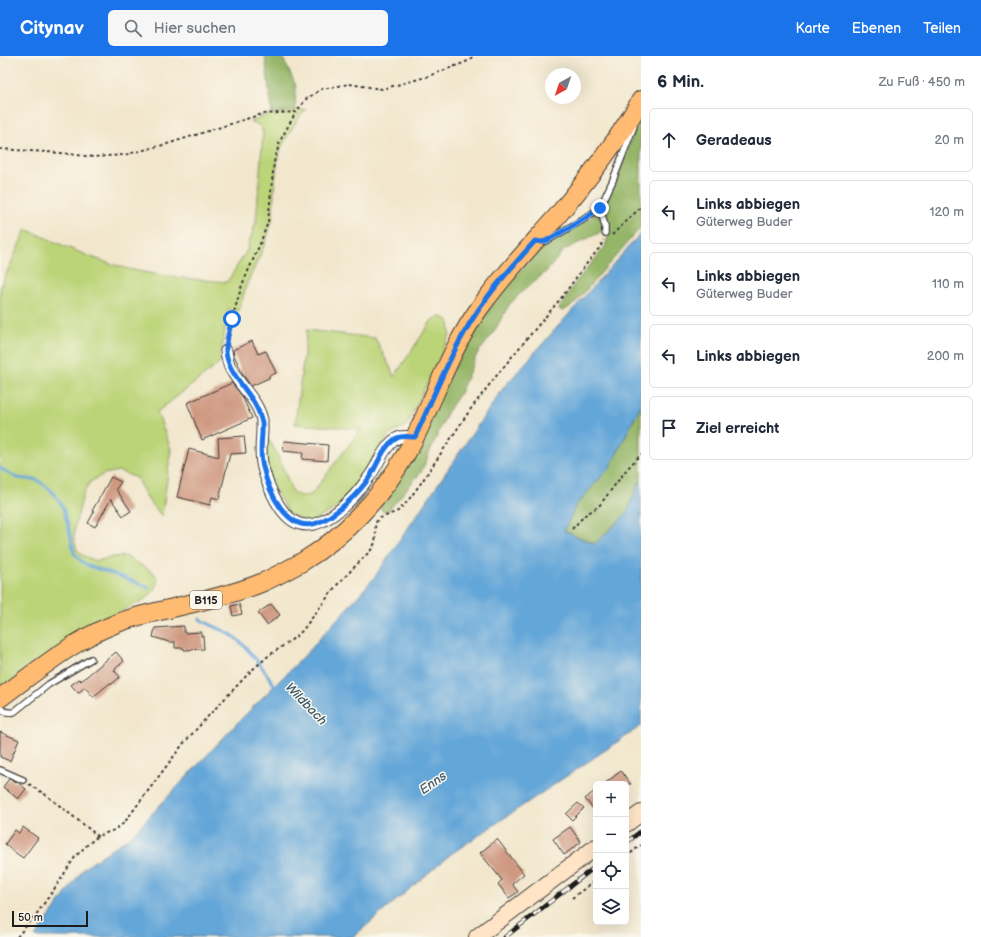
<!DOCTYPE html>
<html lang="de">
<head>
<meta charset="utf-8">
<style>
  :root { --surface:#fff; --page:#f6f6f7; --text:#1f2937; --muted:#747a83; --line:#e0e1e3; --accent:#1a73e8 }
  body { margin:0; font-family:"Balsamiq Sans",sans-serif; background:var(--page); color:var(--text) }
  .controls { position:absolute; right:12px; bottom:12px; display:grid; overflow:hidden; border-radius:6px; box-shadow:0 4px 16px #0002 }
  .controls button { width:36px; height:36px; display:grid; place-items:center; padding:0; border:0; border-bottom:1px solid var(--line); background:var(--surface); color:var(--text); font:20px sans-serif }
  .compass { position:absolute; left:545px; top:12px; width:36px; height:36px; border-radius:50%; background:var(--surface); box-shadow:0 4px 16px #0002; rotate:220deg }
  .scale { position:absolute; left:12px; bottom:10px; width:76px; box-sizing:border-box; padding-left:4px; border:2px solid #1c1c1c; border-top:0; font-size:11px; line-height:14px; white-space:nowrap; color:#1c1c1c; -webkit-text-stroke:3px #fbf7ec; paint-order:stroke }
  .stop { position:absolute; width:12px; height:12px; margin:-9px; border:3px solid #1a73e8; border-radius:50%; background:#fff }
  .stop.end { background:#1a73e8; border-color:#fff; box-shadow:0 1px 4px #0008 }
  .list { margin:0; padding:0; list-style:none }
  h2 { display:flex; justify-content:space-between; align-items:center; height:52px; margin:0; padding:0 16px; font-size:17px }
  h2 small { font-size:13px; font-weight:400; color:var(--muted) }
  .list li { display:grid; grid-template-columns:26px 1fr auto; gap:12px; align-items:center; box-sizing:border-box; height:64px; margin:0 8px 8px; padding:0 8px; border:1px solid var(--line); border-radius:6px }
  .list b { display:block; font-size:15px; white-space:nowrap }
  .list p { margin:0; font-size:13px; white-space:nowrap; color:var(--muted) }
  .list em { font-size:13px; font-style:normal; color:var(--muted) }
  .icon { flex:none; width:22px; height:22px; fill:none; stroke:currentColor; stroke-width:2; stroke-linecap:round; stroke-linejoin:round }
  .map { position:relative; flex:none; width:641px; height:881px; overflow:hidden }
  header { display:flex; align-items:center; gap:24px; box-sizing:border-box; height:56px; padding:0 20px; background:var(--accent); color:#fff }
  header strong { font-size:19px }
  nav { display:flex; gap:22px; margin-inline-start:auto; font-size:14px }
  .search { width:280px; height:36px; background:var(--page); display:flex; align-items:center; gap:10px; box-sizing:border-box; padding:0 14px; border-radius:6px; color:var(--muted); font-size:15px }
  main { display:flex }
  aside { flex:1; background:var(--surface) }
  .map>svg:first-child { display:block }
  .green { fill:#bcd478; stroke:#6c784a }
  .forest { fill:#95b668; stroke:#586942 }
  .water { fill:#64a6d8; stroke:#40617a }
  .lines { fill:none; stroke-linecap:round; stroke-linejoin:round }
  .stream { stroke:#64a6d8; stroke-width:3 }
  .building { fill:#cf9981 }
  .lane-casing { stroke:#3c3a37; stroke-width:8 }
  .street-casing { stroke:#3c3a37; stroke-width:13 }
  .secondary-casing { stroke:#3c3a37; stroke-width:18 }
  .primary-casing { stroke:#3c3a37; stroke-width:20 }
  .path { stroke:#3c3a37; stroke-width:2; stroke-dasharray:3 3; stroke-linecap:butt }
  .lane { stroke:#fff; stroke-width:5.5 }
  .street { stroke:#fff; stroke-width:11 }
  .secondary { stroke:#ffe4c6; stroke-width:16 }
  .primary { stroke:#ffbb71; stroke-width:18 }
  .rail-casing { stroke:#1c1c1c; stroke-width:4.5 }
  .rail { stroke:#fbf7ec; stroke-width:3; stroke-dasharray:9; stroke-linecap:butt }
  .route { stroke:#1a73e8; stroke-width:5 }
  .labels { text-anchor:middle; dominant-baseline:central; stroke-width:3; stroke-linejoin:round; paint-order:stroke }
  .shield { fill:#fbf7ec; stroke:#5f5e5a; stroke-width:1 }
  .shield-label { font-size:11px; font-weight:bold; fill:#1c1c1c }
  .water-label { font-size:13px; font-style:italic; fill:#3c5a71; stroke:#fbf7ec }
</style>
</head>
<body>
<header>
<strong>Citynav</strong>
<div class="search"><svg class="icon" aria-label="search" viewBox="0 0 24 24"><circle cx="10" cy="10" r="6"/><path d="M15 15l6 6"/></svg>Hier suchen</div>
<nav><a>Karte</a><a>Ebenen</a><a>Teilen</a></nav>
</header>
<main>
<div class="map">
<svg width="641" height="881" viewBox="0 0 641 881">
  <rect width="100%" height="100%" fill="#fbf7ec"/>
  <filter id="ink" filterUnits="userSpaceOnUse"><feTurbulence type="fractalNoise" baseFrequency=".025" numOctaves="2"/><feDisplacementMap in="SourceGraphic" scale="8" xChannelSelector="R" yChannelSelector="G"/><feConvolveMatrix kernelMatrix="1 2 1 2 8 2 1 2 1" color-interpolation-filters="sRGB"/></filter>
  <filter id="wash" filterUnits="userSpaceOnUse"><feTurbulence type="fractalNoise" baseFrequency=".012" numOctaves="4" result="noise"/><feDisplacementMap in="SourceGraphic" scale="16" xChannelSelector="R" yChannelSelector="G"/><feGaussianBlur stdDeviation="0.9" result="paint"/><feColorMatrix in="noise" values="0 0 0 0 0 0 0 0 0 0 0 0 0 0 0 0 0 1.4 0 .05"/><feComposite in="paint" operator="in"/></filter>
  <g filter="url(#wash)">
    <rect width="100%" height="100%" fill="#f2e7cd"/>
    <!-- green -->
    <path class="green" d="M 295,54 L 306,54 L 300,60 L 289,77 L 282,90 L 278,101 L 274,134 L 273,162 L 265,188 L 246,230 L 239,255 L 228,253 L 220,307 L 157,356 L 171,393 L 162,460 L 149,445 L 136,422 L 119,415 L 104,418 L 90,426 L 83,439 L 75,470 L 74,483 L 77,494 L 84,500 L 96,505 L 114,501 L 125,500 L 153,516 L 158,523 C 154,544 137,547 121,555 L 118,561 L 0,635 L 0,232 L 26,173 C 60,188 93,204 129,213 C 162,221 194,223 227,226 L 246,196 L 256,166 L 263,77 C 260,69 258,68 250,66 L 272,57 Z
      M 440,260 L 449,265 L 450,279 L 407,369 L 389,379 L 380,393 L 373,409 L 338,451 L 310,467 L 289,458 L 267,420 L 264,386 L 267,384 L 270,385 L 277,398 L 293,437 L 301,440 L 311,439 L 361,373 L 295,368 L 307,274 L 375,282 L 390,311 L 394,321 L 432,264 Z"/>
    <!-- forest -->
    <path class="forest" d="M 265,0 L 282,0 L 296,30 L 295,54 L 272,57 Z
      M 641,56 L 641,171 L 574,248 L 563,255 L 559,253 L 575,227 L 605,191 L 608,180 L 607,167 L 602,154 L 616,127 Z
      M 595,158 L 599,158 C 604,164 604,171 599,177 L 564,194 L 547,215 L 524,234 L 509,249 L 492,279 L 477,298 L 460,337 L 447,357 L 421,416 L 388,455 L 382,455 L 380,449 L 477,268 L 530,202 L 546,189 L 578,170 Z
      M 641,349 L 641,425 L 639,426 L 627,457 L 595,488 L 564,475 L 576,449 L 610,411 Z"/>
    <!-- water -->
    <path class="water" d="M 641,177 L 641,349 L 610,411 L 576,449 L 564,475 L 595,488 L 627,457 L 639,426 L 641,425 L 641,670 L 451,798 L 353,881 L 35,881 L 84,812 L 132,779 L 241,663 L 306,598 L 374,522 L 504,331 Z"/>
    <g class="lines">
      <!-- stream -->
      <path class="stream" d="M 0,412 L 17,422 L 37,424 L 50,433 L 62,449 L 68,469 L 74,497 L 81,505 L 89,510 L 122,521 L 149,532
        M 200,563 C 211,570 223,573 233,580 C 250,593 265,615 277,633"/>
    </g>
    <g id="blocks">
      <!-- building -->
      <path class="building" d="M 252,285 L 258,298 L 266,295 L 276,317 L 269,320 L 269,322 L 251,330 L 243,319 L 234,299 L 233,294 Z
        M 232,327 L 242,340 L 252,362 L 202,384 L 187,347 Z
        M 244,380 L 246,397 L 230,398 L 219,443 L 212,441 L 210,449 L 177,441 L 189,393 L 219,401 L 218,382 Z
        M 284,385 L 328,389 L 327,405 L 302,403 L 303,397 L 283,395 Z
        M 111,421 L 121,426 L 116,433 L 131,455 L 123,460 L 111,443 L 95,471 L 88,467 L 94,456 L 92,455 Z
        M 239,548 L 242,558 L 233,560 L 231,550 Z
        M 271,548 L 280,559 L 267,569 L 258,557 Z
        M 184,570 L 184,577 L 201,576 L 201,580 L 203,580 L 204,593 L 184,594 L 184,592 L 175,592 L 175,586 L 169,586 L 153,581 L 155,572 Z
        M 116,596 L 124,605 L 114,614 L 120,621 L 112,628 L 110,627 L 93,641 L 85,631 L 78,637 L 71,629 L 79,623 L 81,625 Z
        M 0,676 L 19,684 L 10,705 L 0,701 Z
        M 621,715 L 631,728 L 604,728 Z
        M 9,723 L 17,726 L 26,733 L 18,743 L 3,731 Z
        M 596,734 L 596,756 L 585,743 Z
        M 578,747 L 584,752 L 572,764 L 566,758 Z
        M 23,771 L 38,782 L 23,802 L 9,792 L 9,791 L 5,788 L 15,774 L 19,777 Z
        M 570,771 L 581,786 L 564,799 L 553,783 Z
        M 497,783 L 524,818 L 512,828 L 518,836 L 509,842 L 498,828 L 502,824 L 480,797 Z"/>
    </g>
  </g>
  <g filter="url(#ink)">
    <use href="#blocks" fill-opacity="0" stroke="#3c3a37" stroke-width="1"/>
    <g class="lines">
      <defs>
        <path id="lane" d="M 600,152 L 605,170 L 605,177
          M 541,186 L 546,185 L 584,163 L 600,152 L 613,124 L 634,70
          M 0,652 C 5,656 8,657 14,656 L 49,628 L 91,603
          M 0,714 L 23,724"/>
        <path id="street" d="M 226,295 C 227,301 228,309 232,315 C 241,331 258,345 262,364 C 262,367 262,372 262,376 C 261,387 260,401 263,412 C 268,430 280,462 300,468 C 325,475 356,440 369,421 C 377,411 381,397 390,388 C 398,379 404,380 415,381"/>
        <path id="secondary" d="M 626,768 L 641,757
          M 477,881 L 596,791"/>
        <path id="primary" d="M 0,642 C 40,613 80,578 129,563 C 142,559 155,556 169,553 C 200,545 232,539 261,527 C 275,521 289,513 302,506 C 345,480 381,441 406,398 C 415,382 423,365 430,348 C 445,314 459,280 481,250 C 504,218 532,189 558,159 C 588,123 618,85 641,44"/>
      </defs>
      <!-- lane casing -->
      <use href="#lane" class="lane-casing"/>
      <!-- street casing -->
      <use href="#street" class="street-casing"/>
      <!-- secondary casing -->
      <use href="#secondary" class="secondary-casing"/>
      <!-- primary casing -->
      <use href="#primary" class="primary-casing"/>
      <!-- path -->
      <path class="path" d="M 0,93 L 61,97 L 93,101 L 124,99 L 167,88 L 262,58 L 296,56 L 307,42 L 322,33 L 349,28 L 382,33 L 426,21 L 466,6 L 474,0
        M 612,179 L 641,151
        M 228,285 L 232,263 L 242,229 L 260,188 L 268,166 L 274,106 L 280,85 L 296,56
        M 572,473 L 585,459 L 599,450 L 627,413 L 641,398
        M 29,728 L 46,739 L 98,780
        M 626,801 L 641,789
        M 572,842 L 596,824
        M 17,881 L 38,856 L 57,829 L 75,801 L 87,789 L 98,780 L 114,774 L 124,767 L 183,688 L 211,657 L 251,615 L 267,601 L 294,582 L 302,575 L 336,530 L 371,494 L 375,487 L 376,480 L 375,468 L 378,463 L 398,455 L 407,446 L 421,427 L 470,354 L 493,324 L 515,297 L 562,241 L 584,211 L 601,190 L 603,184"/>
      <!-- lane -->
      <use href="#lane" class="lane"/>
      <!-- street -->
      <use href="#street" class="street"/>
      <!-- secondary -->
      <use href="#secondary" class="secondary"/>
      <!-- primary -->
      <use href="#primary" class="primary"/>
      <defs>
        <path id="rail" d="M 626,787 L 641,775
          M 505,881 L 596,810"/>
      </defs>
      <!-- rail casing -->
      <use href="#rail" class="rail-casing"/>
      <!-- rail -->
      <use href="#rail" class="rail"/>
    </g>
  </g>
  <g class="lines" filter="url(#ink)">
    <!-- route -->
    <path class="route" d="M 232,263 C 230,272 225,288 226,296 C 229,322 255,338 261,363 C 263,367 262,373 262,378 C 261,388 260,400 263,411 C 268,434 287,478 317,467 C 335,461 361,435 371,419 C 378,407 384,389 397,382 C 403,379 408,381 415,381 C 431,347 444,312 463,279 C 482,244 509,214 535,185 L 542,186 L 546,185 L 584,163 L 600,152"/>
  </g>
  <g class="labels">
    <!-- shield labels -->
    <rect class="shield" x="190" y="535" width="32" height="18" rx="3"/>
    <g class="shield-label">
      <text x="206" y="544">B115</text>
    </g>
    <!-- water labels -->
    <g class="water-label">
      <text transform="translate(306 648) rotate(46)">Wildbach</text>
      <text transform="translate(433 727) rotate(-35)">Enns</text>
    </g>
  </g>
</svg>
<div class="controls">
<button>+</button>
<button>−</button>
<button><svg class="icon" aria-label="locate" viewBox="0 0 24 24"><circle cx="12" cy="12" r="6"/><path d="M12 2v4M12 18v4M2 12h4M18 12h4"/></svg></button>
<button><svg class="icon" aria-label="layers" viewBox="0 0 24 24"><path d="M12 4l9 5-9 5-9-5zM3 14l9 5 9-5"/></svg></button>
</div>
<svg class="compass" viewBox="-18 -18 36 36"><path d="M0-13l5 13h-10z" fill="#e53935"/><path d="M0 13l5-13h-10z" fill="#747a83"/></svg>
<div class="scale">50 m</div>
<div class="stop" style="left:232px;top:263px"></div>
<div class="stop end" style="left:600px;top:152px"></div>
</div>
<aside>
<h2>6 Min.<small>Zu Fuß · 450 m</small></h2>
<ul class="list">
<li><svg class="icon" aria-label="ahead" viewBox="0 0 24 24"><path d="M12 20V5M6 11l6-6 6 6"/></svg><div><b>Geradeaus</b></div><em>20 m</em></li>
<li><svg class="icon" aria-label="left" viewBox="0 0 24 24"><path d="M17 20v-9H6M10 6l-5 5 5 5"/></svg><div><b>Links abbiegen</b><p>Güterweg Buder</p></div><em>120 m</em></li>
<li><svg class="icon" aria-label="left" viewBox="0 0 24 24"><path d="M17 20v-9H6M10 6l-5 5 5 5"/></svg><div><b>Links abbiegen</b><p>Güterweg Buder</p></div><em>110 m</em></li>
<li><svg class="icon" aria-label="left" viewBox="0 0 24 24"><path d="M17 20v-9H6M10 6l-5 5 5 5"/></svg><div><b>Links abbiegen</b></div><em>200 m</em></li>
<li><svg class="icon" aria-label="arrive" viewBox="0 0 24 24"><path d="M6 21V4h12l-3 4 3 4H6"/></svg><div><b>Ziel erreicht</b></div></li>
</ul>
</aside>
</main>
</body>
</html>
